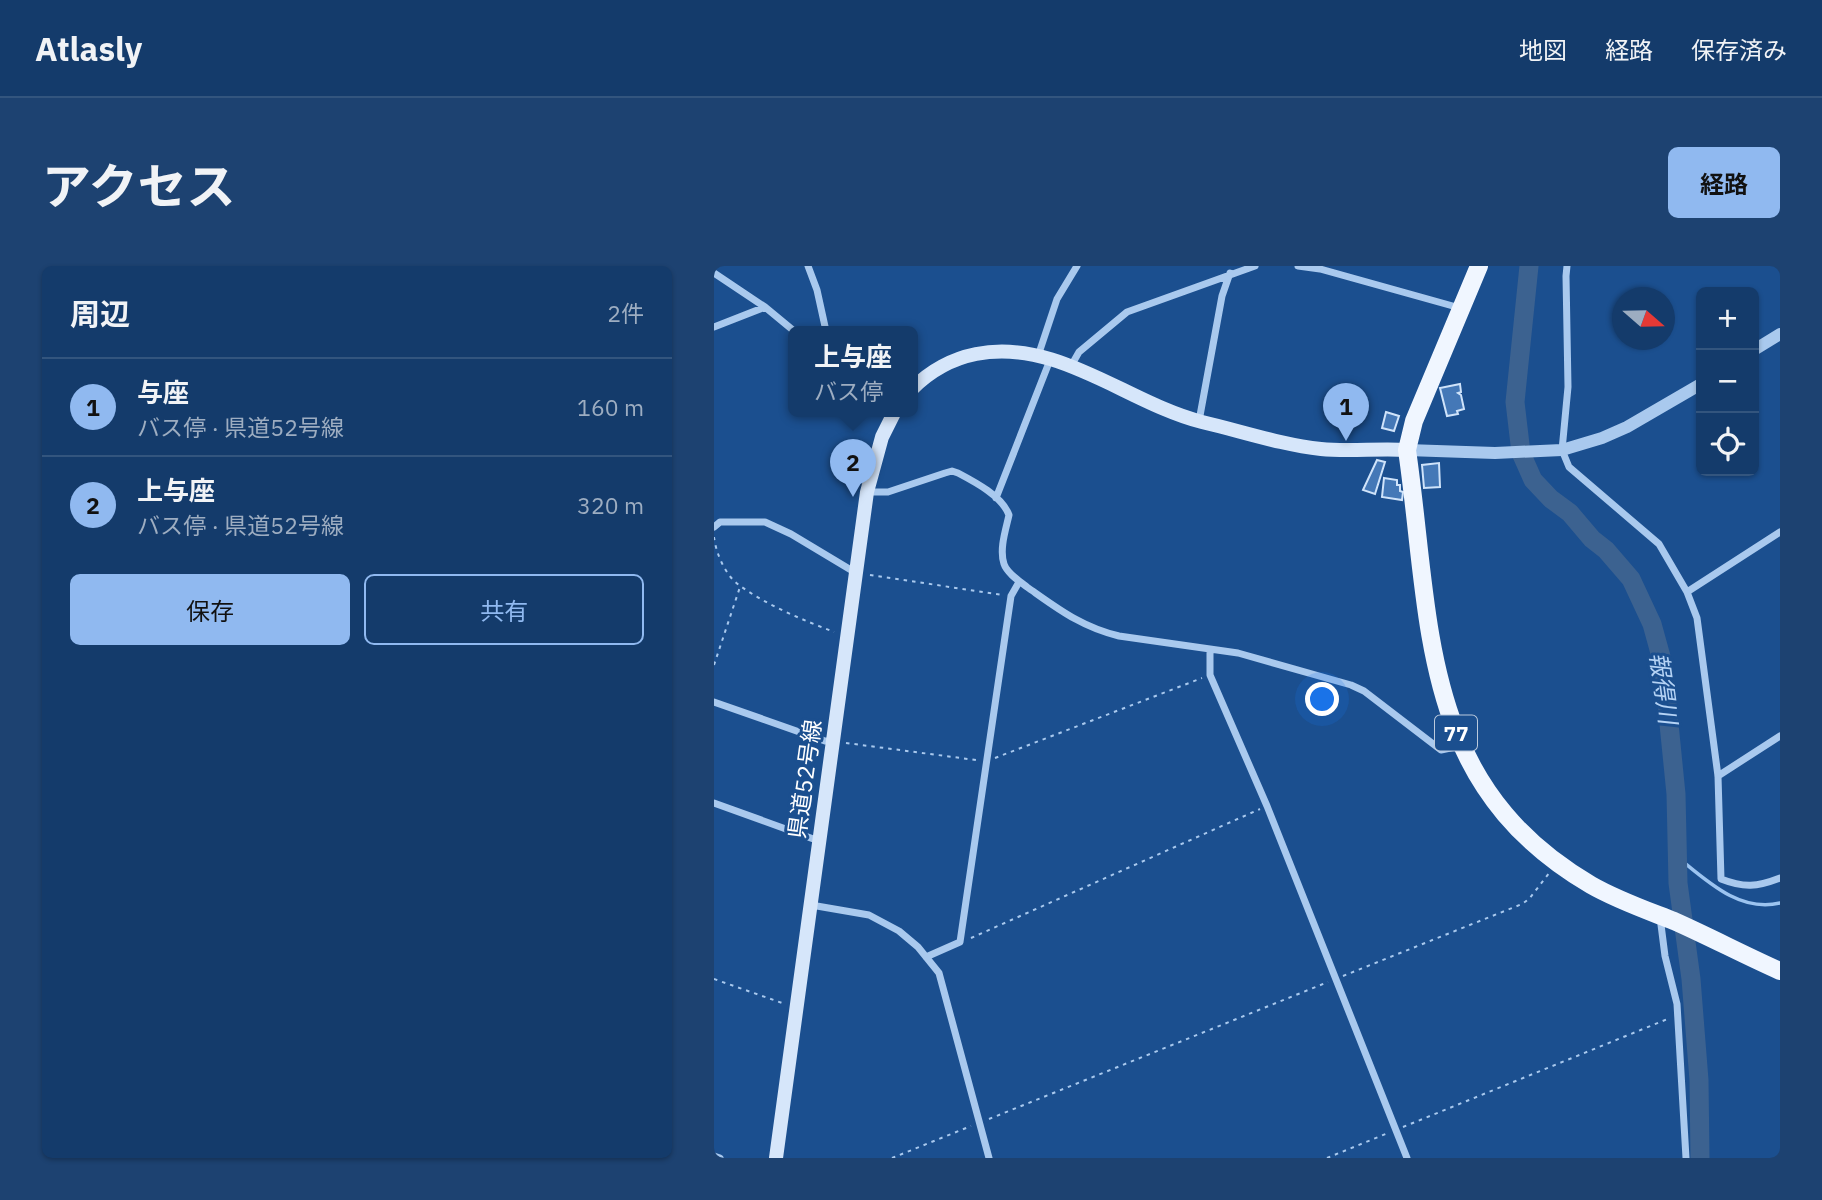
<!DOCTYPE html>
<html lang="ja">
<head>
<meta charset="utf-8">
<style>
  :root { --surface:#143b6b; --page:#1d4271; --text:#f1f3f6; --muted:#9dadc1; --line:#33557e; --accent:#90b9f0 }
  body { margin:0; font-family:"IBM Plex Sans","Noto Sans JP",sans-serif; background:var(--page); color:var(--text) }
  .controls { position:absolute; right:21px; top:21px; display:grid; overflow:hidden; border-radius:10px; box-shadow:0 2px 5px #0004 }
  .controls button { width:63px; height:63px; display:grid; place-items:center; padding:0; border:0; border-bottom:2px solid var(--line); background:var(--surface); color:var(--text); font:35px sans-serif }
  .compass { position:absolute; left:898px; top:21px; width:63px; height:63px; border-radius:50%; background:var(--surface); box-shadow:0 2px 5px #0004; rotate:110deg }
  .you { position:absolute; left:609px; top:434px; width:24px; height:24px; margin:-18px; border:5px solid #fff; border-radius:50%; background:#1a73e8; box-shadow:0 0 0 10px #1a73e833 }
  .badge { display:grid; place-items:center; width:46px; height:46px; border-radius:50%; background:var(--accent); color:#111; font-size:23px; font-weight:700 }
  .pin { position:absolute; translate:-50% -58px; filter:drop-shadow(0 2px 4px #0008) }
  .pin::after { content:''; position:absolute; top:37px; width:24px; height:21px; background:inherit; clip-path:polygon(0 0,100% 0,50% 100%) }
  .popup { position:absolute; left:74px; top:60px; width:130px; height:91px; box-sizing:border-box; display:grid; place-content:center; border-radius:10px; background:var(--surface); filter:drop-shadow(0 2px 5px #0005); font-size:23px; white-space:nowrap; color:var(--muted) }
  .popup b { font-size:26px; color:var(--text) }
  .popup::after { content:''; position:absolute; left:50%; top:100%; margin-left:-14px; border:14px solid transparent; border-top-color:var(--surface) }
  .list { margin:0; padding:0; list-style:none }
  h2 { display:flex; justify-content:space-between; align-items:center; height:91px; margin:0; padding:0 28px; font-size:30px }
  h2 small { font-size:23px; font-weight:400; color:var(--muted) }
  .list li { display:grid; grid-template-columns:46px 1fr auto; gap:21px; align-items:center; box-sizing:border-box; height:98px; padding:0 28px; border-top:2px solid var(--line) }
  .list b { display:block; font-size:26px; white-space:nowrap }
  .list p { margin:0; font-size:23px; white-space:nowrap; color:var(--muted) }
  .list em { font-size:23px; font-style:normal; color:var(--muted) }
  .actions { display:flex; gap:14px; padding:21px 28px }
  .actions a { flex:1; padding:16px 0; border:2px solid var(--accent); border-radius:10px; text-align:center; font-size:24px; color:var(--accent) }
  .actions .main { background:var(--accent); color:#111 }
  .icon { flex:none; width:38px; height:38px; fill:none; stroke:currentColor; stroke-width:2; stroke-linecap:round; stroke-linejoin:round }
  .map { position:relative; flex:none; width:1066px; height:892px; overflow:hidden; border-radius:10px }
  header { display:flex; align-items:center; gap:42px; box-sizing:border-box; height:98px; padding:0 35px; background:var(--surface); border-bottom:2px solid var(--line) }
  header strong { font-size:33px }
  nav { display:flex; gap:38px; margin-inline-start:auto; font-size:24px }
  .intro { display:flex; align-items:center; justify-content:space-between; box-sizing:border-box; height:168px; padding:0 42px }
  h1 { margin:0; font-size:49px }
  .button { padding:18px 32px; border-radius:10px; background:var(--accent); color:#111; font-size:24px; font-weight:700 }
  main { display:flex; gap:42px; padding:0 42px }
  aside { flex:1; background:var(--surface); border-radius:10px; box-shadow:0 2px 5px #0004 }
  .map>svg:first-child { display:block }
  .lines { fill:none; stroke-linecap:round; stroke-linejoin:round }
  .stream { stroke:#9cc4f0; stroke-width:3.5 }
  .river { stroke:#3c6290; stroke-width:19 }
  .building { fill:#4478b7; stroke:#cfe3fa; stroke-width:2 }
  .path { stroke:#a9c9ee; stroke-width:2; stroke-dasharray:3.5 5; stroke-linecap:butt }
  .minor { stroke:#a9c9ee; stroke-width:7 }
  .tertiary { stroke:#a9c9ee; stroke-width:12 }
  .secondary { stroke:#d6e6fa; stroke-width:14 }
  .primary { stroke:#f0f6ff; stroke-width:18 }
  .labels { text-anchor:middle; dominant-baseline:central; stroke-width:6; stroke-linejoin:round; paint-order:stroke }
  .shield { fill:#1b4f8f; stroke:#bbcadd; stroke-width:2 }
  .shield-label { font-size:21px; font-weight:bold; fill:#fff }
  .street-label { font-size:23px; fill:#fff; stroke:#1b4f8f }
  .water-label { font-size:24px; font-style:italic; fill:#b5d3f5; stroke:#1b4f8f }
</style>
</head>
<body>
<header>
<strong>Atlasly</strong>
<nav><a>地図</a><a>経路</a><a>保存済み</a></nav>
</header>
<div class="intro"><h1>アクセス</h1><a class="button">経路</a></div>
<main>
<aside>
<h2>周辺<small>2件</small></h2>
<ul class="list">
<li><span class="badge">1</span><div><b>与座</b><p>バス停 · 県道52号線</p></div><em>160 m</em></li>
<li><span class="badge">2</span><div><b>上与座</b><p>バス停 · 県道52号線</p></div><em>320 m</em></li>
</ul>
<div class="actions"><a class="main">保存</a><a>共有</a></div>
</aside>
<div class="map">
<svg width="1066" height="892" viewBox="0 0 1066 892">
  <rect width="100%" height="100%" fill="#1b4f8f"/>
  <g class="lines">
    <!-- stream -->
    <path class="stream" d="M 962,590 C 992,614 1025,647 1066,637"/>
    <!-- river -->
    <path class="river" d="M 815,0 L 801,136 L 807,187 L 819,214 L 837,233 L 856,247 L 878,273 L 892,284 L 917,313 L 938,358 L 949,398 L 962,528 L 964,617 L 977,713 L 985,814 L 986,892"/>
  </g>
  <!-- building -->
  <path class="building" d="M 746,118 L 747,126 L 744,127 L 747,129 L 750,143 L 743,145 L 744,148 L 733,150 L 726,122 Z
    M 672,146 L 685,150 L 680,165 L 668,162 Z
    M 663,194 L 671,196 L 661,228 L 649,224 Z
    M 725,197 L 726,221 L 710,222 L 708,199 Z
    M 670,212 L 683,214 L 683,219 L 686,219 L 686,225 L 689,226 L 688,234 L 668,231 Z"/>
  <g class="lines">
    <!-- path -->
    <path class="path" d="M 0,271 C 2,287 11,309 25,319 C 52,339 89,354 120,366
      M 156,309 L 289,329
      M 0,399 L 26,321
      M 132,477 L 262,494
      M 281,492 L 488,412
      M 257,672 L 546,543
      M 629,710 L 808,638 L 815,633 L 836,606
      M 0,713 L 71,738
      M 275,853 L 614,716
      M 689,861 L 956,752
      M 178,892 L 257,860
      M 613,892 L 674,867"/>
    <!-- minor -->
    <path class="minor" d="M 94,0 L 103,24 L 112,65
      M 584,0 L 606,3 L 746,42
      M 853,0 L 852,10 L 854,121 L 848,184 L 855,201 L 945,278 L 973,326 L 983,352 L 1004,510 L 1007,613 C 1030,622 1043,621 1066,612
      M 0,7 L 51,41
      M 0,61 L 51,41 L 80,65
      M 324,90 L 343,33 L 363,0
      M 357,100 L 365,86 L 413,46 L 541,0
      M 485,155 L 508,30 L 516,7
      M 154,226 L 174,226 L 231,207 L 238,205 L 244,207 C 261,216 288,230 295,249 C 292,263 285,283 290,298 C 293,307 305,315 313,321 C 343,342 367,361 405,370 L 524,387 L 637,419 L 650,425 L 727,484 L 746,480
      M 282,232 L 336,94
      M 0,261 L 6,256 L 51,256 L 77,268 L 142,307
      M 973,326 L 1066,266
      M 496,383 L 496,409 L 553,540 L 693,892
      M 0,436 L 111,475 L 118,475
      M 1004,510 L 1066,470
      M 0,537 L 105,575
      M 97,639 L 155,649 L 185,665 L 204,681 L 225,707 L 275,892
      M 946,651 L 951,690 L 963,738 L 972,892
      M 212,691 L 246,676 L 297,330 L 305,316
      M 0,890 L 6,892"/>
    <!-- tertiary -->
    <path class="tertiary" d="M 1040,84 L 1066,68
      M 693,184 L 781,187 L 848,184 L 888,172 L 913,161 L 987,118"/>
    <!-- secondary -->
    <path class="secondary" d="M 198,123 C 216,105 237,93 262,88 C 344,72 413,137 488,156 C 527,165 568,179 607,183 C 635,186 664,182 693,184
      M 62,892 L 153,226 L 168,171 L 181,145"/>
    <!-- primary -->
    <path class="primary" d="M 765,0 L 700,155 L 693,184 C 718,356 704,518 877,619 C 903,634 932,644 960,655 C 996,671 1030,689 1066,705"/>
  </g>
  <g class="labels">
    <!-- shield labels -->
    <rect class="shield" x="721" y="449.5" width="42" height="35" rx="5"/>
    <g class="shield-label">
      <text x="742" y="467">77</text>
    </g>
    <!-- street labels -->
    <g class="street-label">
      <text transform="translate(90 513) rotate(-82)">県道52号線</text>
    </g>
    <!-- water labels -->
    <g class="water-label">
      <text transform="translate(950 422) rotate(82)">報得川</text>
    </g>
  </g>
</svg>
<div class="controls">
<button>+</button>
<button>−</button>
<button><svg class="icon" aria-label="locate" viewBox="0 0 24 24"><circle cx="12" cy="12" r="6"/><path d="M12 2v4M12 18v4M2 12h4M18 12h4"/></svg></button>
</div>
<svg class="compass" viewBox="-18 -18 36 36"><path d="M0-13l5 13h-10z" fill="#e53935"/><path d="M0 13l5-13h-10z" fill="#9dadc1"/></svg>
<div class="you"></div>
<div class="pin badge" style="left:632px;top:175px">1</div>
<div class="pin badge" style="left:139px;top:231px">2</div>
<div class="popup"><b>上与座</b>バス停</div>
</div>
</main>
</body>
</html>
